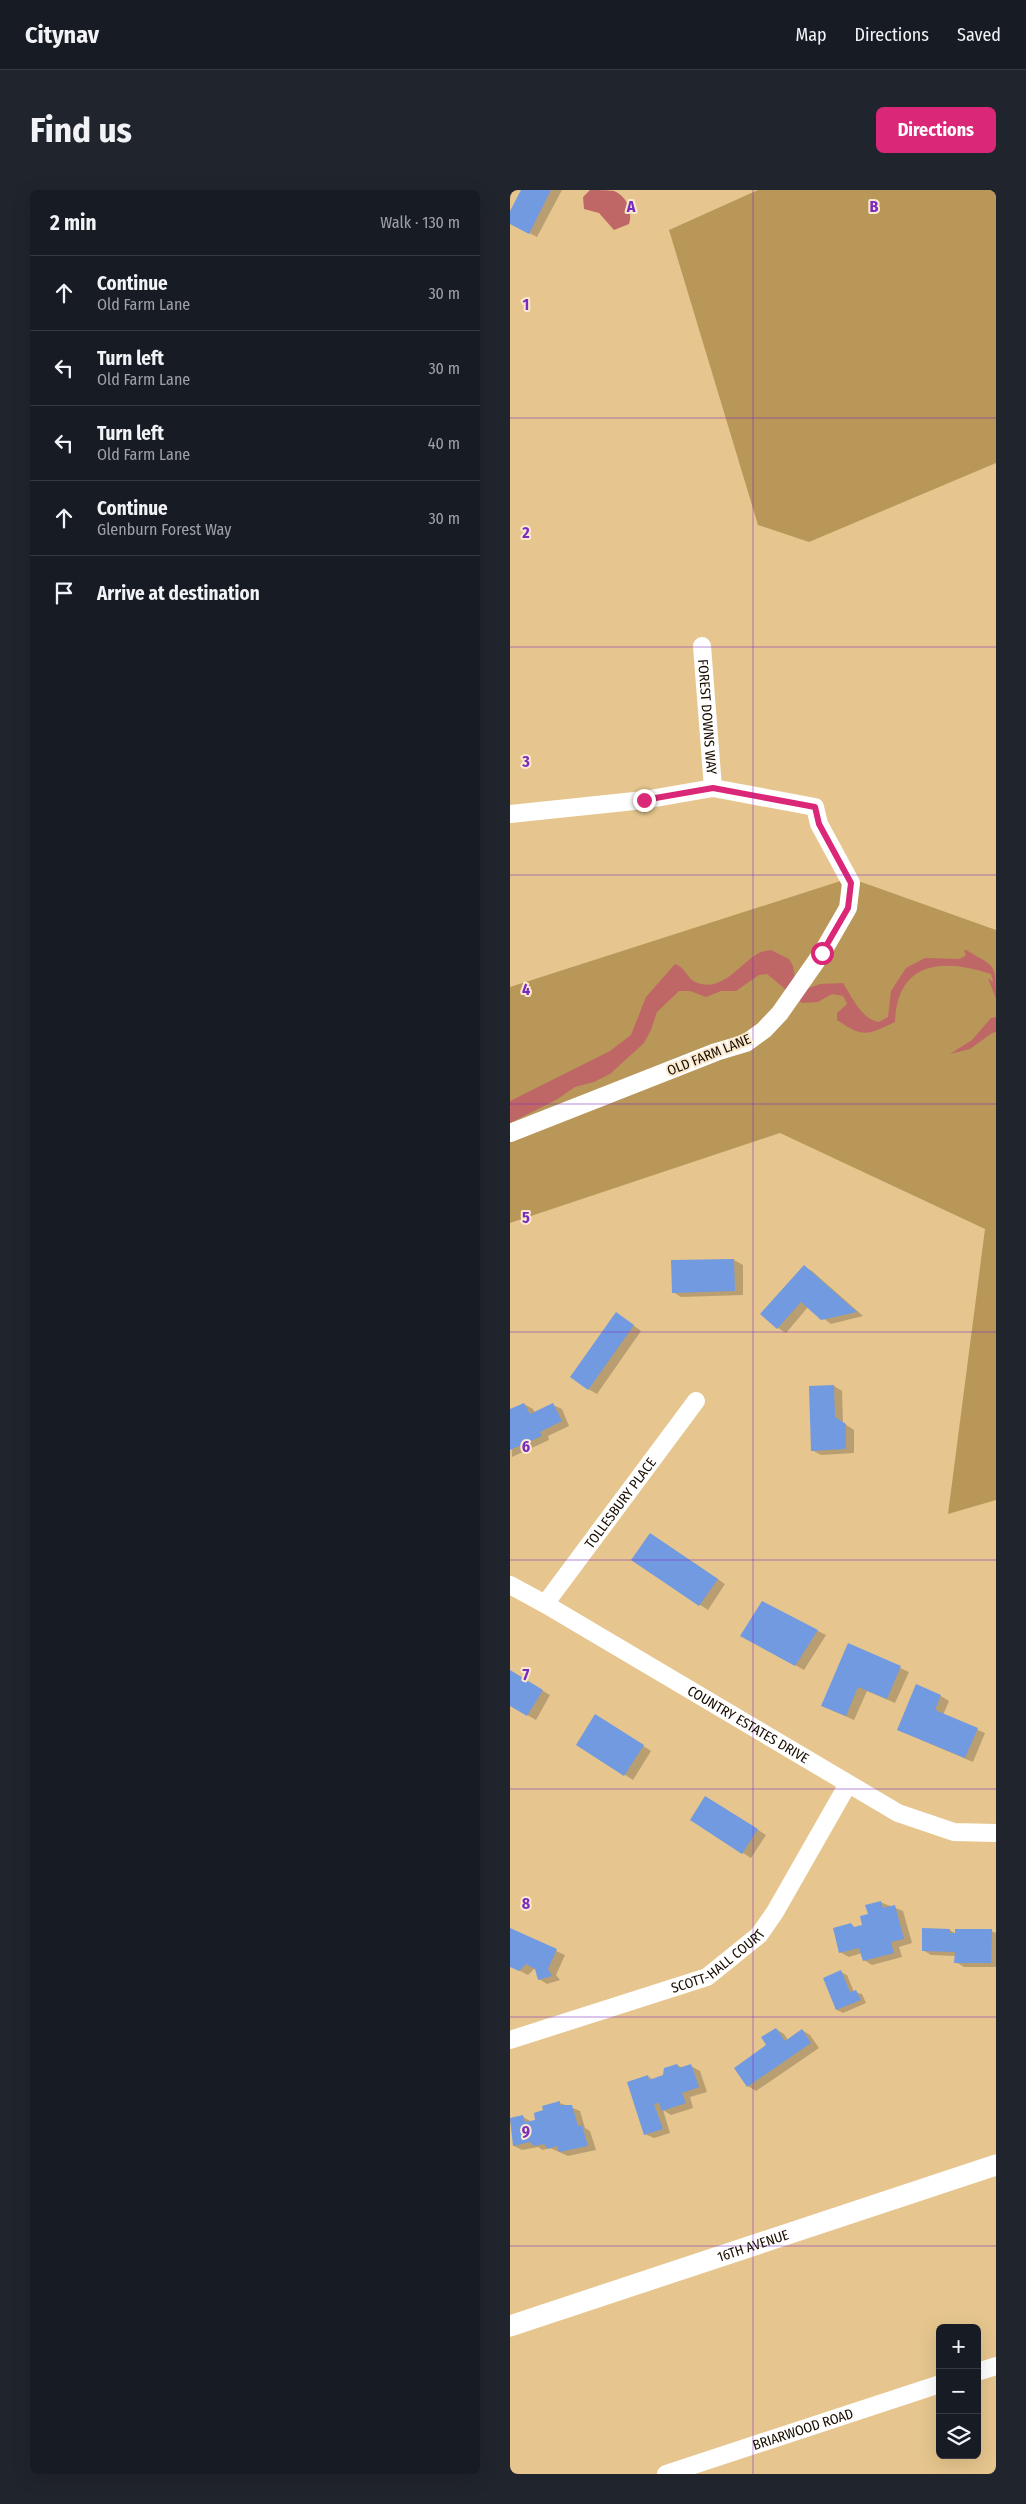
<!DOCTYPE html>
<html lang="en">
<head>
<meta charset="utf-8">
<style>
  :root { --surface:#171b24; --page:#20242c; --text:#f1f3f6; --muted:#9ea1a6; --line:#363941; --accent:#db2777 }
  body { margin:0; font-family:"Fira Sans Condensed",sans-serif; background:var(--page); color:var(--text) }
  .controls { position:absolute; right:15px; bottom:15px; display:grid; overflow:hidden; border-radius:8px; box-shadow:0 5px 20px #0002 }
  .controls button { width:45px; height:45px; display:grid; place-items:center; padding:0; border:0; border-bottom:1px solid var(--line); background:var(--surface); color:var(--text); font:25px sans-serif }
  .stop { position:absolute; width:15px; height:15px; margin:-11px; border:4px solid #db2777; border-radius:50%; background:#fff }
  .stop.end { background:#db2777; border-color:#fff; box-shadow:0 1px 5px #0008 }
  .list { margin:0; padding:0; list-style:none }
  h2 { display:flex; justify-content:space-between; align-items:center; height:65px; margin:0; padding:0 20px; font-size:21px }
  h2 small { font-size:16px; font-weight:400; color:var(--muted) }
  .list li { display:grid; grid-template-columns:32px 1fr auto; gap:15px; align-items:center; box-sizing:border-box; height:75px; padding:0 20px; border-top:1px solid var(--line) }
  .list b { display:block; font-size:19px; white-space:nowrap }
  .list p { margin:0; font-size:16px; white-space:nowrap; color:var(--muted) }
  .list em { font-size:16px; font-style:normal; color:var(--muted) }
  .icon { flex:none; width:28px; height:28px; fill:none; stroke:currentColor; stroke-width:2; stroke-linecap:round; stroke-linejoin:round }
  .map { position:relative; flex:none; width:486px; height:2284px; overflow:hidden; border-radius:8px }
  header { display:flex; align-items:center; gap:30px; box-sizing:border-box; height:70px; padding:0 25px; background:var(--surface); border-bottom:1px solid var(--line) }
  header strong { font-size:24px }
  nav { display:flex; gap:28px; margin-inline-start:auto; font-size:18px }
  .intro { display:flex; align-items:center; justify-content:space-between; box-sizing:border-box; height:120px; padding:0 30px }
  h1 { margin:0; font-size:35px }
  .button { padding:12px 22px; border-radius:8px; background:var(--accent); color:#fff; font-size:18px; font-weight:700 }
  main { display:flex; gap:30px; padding:0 30px }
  aside { flex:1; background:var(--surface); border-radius:8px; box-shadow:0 5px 20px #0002 }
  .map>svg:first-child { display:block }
  .green { fill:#b99758 }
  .water { fill:#be6766 }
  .shadow { fill:#0003 }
  .building { fill:#729ae0 }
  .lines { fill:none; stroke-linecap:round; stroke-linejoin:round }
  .minor { stroke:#fff; stroke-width:18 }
  .major { stroke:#fff; stroke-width:21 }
  .route { stroke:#db2777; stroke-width:6 }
  .grid { fill:none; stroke:#7b2cbf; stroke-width:1; stroke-opacity:0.55 }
  .labels { text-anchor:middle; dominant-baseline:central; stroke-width:4; stroke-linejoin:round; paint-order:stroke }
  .street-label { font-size:14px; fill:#190d00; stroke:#fae9ce }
  .grid-label { font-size:16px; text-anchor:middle; font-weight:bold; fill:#7b2cbf; stroke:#fae9ce; stroke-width:4; stroke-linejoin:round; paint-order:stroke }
</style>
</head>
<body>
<header>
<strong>Citynav</strong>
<nav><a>Map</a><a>Directions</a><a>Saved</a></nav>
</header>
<div class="intro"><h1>Find us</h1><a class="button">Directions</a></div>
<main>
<aside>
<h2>2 min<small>Walk · 130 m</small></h2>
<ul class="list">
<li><svg class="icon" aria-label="ahead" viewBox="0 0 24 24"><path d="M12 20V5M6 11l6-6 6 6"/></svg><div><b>Continue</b><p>Old Farm Lane</p></div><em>30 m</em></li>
<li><svg class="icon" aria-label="left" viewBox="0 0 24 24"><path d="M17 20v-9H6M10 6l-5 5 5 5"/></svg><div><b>Turn left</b><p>Old Farm Lane</p></div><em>30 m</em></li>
<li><svg class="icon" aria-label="left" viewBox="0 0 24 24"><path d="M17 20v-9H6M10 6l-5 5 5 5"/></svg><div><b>Turn left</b><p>Old Farm Lane</p></div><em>40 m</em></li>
<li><svg class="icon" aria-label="ahead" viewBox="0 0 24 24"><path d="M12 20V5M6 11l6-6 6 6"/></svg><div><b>Continue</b><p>Glenburn Forest Way</p></div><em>30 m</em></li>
<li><svg class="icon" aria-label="arrive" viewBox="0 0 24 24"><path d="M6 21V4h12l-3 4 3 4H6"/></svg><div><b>Arrive at destination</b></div></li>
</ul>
</aside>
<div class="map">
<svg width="486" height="2284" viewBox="0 0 486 2284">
  <rect width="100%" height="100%" fill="#e6c68e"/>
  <!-- green -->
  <path class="green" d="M 248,0 L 486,0 L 486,273 L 299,352 L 248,335 L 159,40 Z
    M 340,688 L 486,740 L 486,1310 L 438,1324 L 475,1039 L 270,943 L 0,1033 L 0,797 Z"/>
  <!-- water -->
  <path class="water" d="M 80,0 C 87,0 98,0 104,1 C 117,6 123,22 119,34 L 104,40 L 89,23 L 74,19 L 73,7 Z
    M 261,760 L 279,769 L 283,776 L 285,788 L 296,799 L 310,794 L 333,793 C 342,807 352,830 369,832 L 378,827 L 381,801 L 396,778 L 415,768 L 450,769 L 456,765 L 454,760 L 456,760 C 486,778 486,772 486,809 L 478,788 L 483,792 L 481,784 C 433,768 387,771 385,832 C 358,845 353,848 327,830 L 327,823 L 337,814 L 333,806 L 322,804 L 308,812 L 292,813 L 257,784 L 249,785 L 226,801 L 211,801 L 196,807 L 180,801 L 169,801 L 147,822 L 141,840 L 134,853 L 100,884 L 84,892 L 65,897 L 46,910 L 0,933 L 0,911 L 100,861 L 121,845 L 136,807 L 165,774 C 175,777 177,788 185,792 C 212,804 230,773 249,763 C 252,761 257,761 261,760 Z
    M 486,827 L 486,842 L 482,843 L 460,859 L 440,864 L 462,850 L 481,828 Z"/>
  <!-- shadow -->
  <path class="shadow" d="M 12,0 L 52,0 L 27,47 L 0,33 L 0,23 Z
    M 224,1070 L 233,1075 L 233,1105 L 171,1107 L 163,1102 L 162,1072 Z
    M 294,1077 L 302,1081 L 353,1126 L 321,1134 L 298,1117 L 276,1143 L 268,1138 Z
    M 115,1129 L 131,1141 L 87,1204 L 78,1199 Z
    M 324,1196 L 332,1201 L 333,1233 L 344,1240 L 344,1263 L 311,1265 L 302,1260 Z
    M 14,1214 L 23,1219 L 25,1223 L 43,1215 L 52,1219 L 59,1236 L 38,1246 L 39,1250 L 2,1267 L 0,1221 Z
    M 148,1349 L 215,1394 L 198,1420 L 123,1370 Z
    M 252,1413 L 316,1445 L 294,1480 L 232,1445 Z
    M 339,1455 L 399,1482 L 385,1513 L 357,1501 L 344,1530 L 321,1520 Z
    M 0,1482 L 40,1505 L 26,1530 L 0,1515 Z
    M 431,1506 L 439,1511 L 433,1525 L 475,1543 L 463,1572 L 388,1540 Z
    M 94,1531 L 141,1561 L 123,1590 L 67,1554 Z
    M 204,1612 L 256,1645 L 241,1668 L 181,1630 Z
    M 370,1712 L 393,1721 L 402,1753 L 389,1757 L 392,1767 L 362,1775 L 354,1770 L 352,1763 L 339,1767 L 330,1762 L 340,1735 L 346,1738 L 354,1736 Z
    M 0,1740 L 55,1765 L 46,1785 L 50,1790 L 37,1794 L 29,1789 L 26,1777 L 18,1785 L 0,1776 Z
    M 440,1740 L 446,1744 L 481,1741 L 486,1743 L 486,1777 L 454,1777 L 446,1772 L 446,1766 L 421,1765 L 413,1760 Z
    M 331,1782 L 337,1785 L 344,1802 L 352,1804 L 356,1813 L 333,1823 L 327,1820 L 314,1789 Z
    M 266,1839 L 274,1844 L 278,1850 L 292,1840 L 300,1845 L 309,1858 L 246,1901 L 238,1896 Z
    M 167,1875 L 173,1878 L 181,1876 L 190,1881 L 197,1902 L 180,1907 L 183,1918 L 161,1925 L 153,1920 L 160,1943 L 144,1948 L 135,1944 L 137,1886 L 144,1890 L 155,1886 Z
    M 50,1913 L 70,1921 L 75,1938 L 80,1941 L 86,1960 L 58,1966 L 40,1958 L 33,1960 L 28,1957 L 12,1960 L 4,1956 L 0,1930 L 13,1927 L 22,1932 L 27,1931 Z"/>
  <!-- building -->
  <path class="building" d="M 11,0 L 41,0 L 19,44 L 0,34 L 0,21 Z
    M 224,1069 L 225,1101 L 162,1103 L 161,1070 Z
    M 294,1075 L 347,1122 L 311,1130 L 291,1112 L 267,1139 L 250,1124 Z
    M 106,1122 L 124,1135 L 78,1200 L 60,1187 Z
    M 324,1195 L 325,1227 L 336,1234 L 336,1259 L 301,1261 L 299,1196 Z
    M 14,1213 L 20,1224 L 43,1213 L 52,1231 L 30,1242 L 32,1246 L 0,1260 L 0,1219 Z
    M 140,1343 L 208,1389 L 189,1416 L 121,1370 Z
    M 252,1411 L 308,1440 L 285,1476 L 230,1446 Z
    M 338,1453 L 391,1476 L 377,1509 L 348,1497 L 336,1526 L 311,1516 Z
    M 0,1480 L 33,1500 L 17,1526 L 0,1516 Z
    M 406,1494 L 431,1505 L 425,1520 L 468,1538 L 455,1568 L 387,1540 Z
    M 85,1524 L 134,1555 L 114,1586 L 66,1555 Z
    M 195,1606 L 248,1639 L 232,1664 L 180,1630 Z
    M 371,1711 L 373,1718 L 385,1715 L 394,1749 L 381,1752 L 384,1763 L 353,1771 L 349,1758 L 329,1763 L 323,1738 L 341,1733 L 344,1737 L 352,1735 L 350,1726 L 358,1724 L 355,1715 Z
    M 0,1738 L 47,1759 L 38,1779 L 42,1786 L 28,1790 L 25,1779 L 16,1774 L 9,1781 L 0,1777 Z
    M 412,1738 L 440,1739 L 440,1743 L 445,1743 L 445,1739 L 482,1739 L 481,1773 L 444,1773 L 445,1762 L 412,1761 Z
    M 331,1780 L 340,1802 L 346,1800 L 351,1810 L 326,1820 L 313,1788 Z
    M 266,1838 L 275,1851 L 292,1839 L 301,1853 L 237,1897 L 224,1878 L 256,1855 L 251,1847 Z
    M 167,1874 L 169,1878 L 181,1874 L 189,1897 L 172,1903 L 176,1913 L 152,1921 L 149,1913 L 144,1914 L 153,1939 L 134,1945 L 117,1892 L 138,1885 L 139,1890 L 153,1885 L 154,1878 Z
    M 50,1911 L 50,1915 L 62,1915 L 68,1936 L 72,1935 L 78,1956 L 49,1962 L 47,1956 L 38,1959 L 34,1954 L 24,1956 L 20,1952 L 3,1956 L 0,1928 L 13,1925 L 15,1932 L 25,1930 L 24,1923 L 33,1920 L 32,1916 Z"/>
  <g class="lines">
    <!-- minor -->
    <g class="minor">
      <path id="s1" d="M 192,456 L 203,598"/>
      <path d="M 0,624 L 134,610 L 203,598 L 305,617 L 309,634 L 341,693 L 338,718 L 312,763 L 270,823 L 254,840 L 236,853 L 206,862 L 0,943"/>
      <path id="s2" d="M 0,1395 L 35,1414 L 388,1623 L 444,1642 L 486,1643"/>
      <path id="s3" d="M 35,1414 L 186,1211"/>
      <path id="s4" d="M 0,1850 L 197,1787 L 249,1745 L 265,1722 L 338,1594"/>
      <path d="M 467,2182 L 486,2176"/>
      <path id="s5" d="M 156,2284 L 430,2194"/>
    </g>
    <!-- major -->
    <path class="major" id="s6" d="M 0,2136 L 486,1975"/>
  </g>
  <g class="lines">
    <!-- route -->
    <path class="route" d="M 134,610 L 203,598 L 305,617 L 309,634 L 341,693 L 338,718 L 312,763"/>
  </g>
  <!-- grid -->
  <path class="grid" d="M 243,0 L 243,2284M 0,228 L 486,228M 0,457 L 486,457M 0,685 L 486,685M 0,914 L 486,914M 0,1142 L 486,1142M 0,1370 L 486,1370M 0,1599 L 486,1599M 0,1827 L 486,1827M 0,2056 L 486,2056"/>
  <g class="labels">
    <!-- street labels -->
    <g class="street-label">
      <text stroke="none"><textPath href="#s1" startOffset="71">FOREST DOWNS WAY</textPath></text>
      <text transform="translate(199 865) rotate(-22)">OLD FARM LANE</text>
      <text stroke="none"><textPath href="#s3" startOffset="126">TOLLESBURY PLACE</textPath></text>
      <text stroke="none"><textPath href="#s2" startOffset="276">COUNTRY ESTATES DRIVE</textPath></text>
      <text stroke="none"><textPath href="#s4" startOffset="224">SCOTT-HALL COURT</textPath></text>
      <text stroke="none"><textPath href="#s6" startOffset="256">16TH AVENUE</textPath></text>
      <text stroke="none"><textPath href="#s5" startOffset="144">BRIARWOOD ROAD</textPath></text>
    </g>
  </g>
  <g class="grid-label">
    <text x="121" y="22">A</text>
    <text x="364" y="22">B</text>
    <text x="16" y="120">1</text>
    <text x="16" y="348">2</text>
    <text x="16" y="577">3</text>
    <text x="16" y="805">4</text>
    <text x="16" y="1033">5</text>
    <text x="16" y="1262">6</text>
    <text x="16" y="1490">7</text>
    <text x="16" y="1719">8</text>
    <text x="16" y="1947">9</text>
  </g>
</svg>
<div class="controls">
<button>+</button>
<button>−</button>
<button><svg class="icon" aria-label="layers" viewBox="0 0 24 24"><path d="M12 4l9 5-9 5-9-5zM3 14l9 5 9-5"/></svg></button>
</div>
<div class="stop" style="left:312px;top:763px"></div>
<div class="stop end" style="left:134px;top:610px"></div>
</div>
</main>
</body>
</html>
